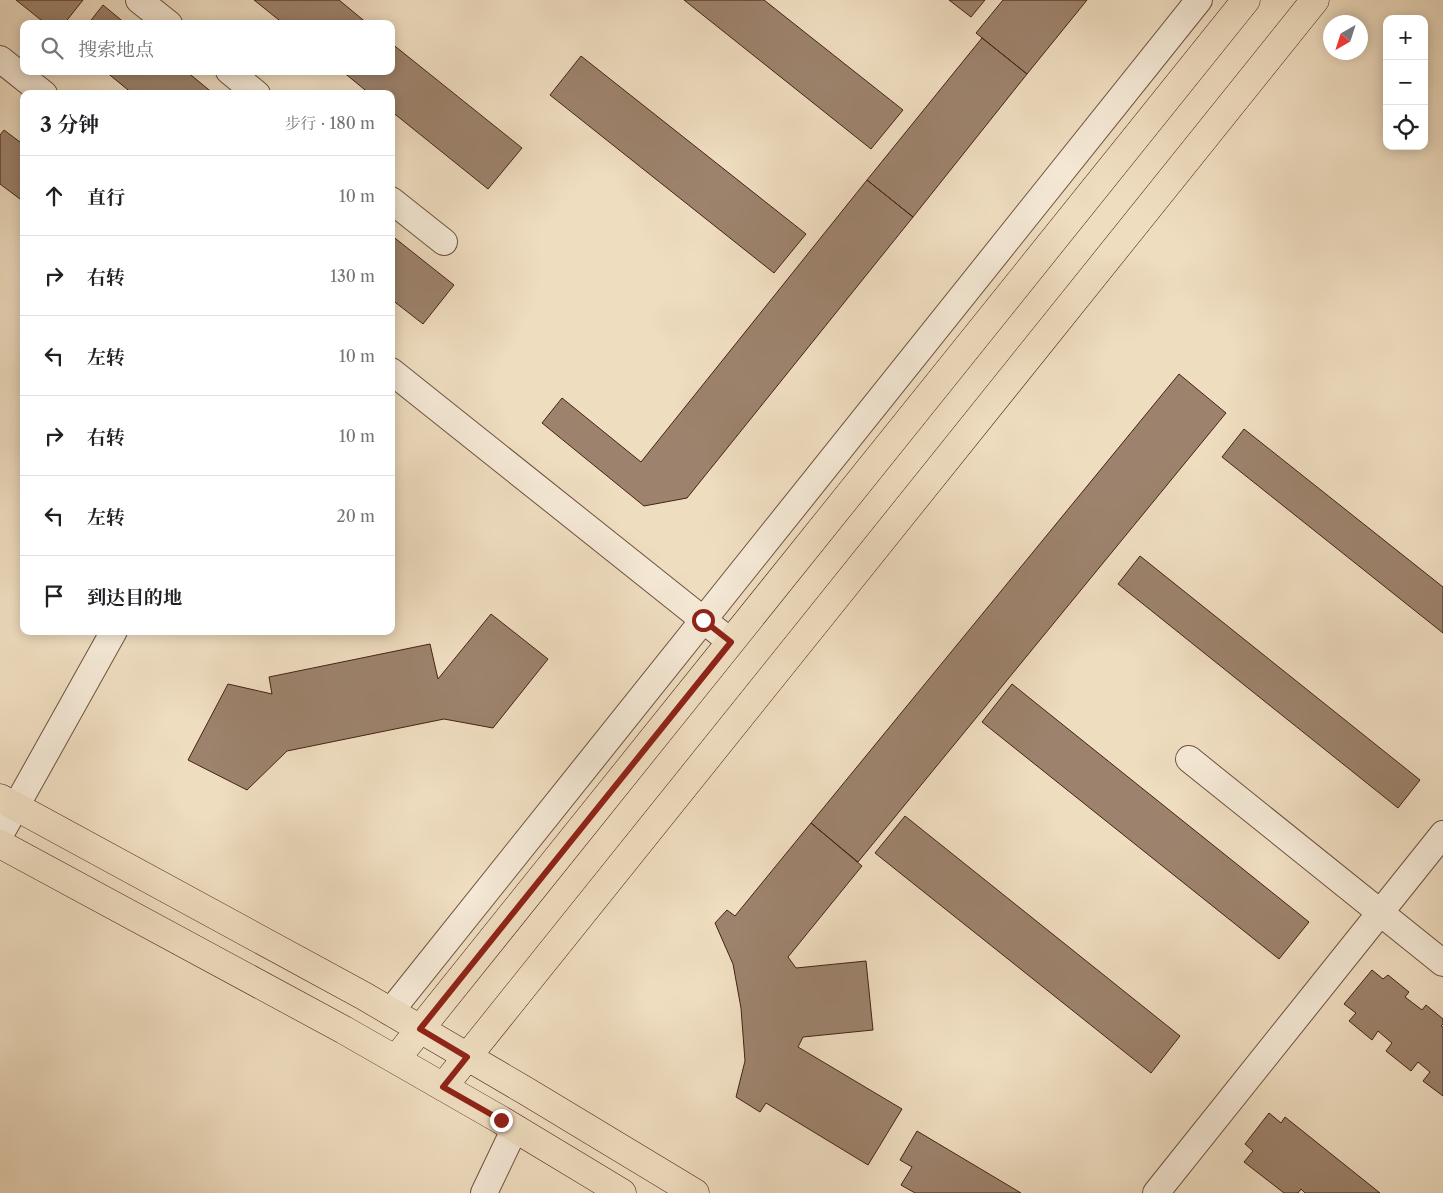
<!DOCTYPE html>
<html lang="zh">
<head>
<meta charset="utf-8">
<style>
  :root { --surface:#fff; --page:#f6f6f6; --text:#202124; --muted:#757577; --line:#e0e0e0 }
  body { margin:0; font-family:"Libre Caslon Text","Noto Serif SC",serif; background:var(--page); color:var(--text) }
  .controls { position:absolute; right:15px; top:15px; display:grid; overflow:hidden; border-radius:10px; box-shadow:0 2px 12px #0003 }
  .controls button { width:45px; height:45px; display:grid; place-items:center; padding:0; border:0; border-bottom:1px solid var(--line); background:var(--surface); color:var(--text); font:25px sans-serif }
  .compass { position:absolute; left:1323px; top:15px; width:45px; height:45px; border-radius:50%; background:var(--surface); box-shadow:0 2px 12px #0003; rotate:219deg }
  .stop { position:absolute; width:15px; height:15px; margin:-11px; border:4px solid #8f2418; border-radius:50%; background:#fff }
  .stop.end { background:#8f2418; border-color:#fff; box-shadow:0 1px 5px #0008 }
  .list { margin:0; padding:0; list-style:none }
  h2 { display:flex; justify-content:space-between; align-items:center; height:65px; margin:0; padding:0 20px; font-size:21px }
  h2 small { font-size:16px; font-weight:400; color:var(--muted) }
  .list li { display:grid; grid-template-columns:32px 1fr auto; gap:15px; align-items:center; box-sizing:border-box; height:80px; padding:0 20px; border-top:1px solid var(--line) }
  .list b { display:block; font-size:19px; white-space:nowrap }
  .list em { font-size:16px; font-style:normal; color:var(--muted) }
  .icon { flex:none; width:28px; height:28px; fill:none; stroke:currentColor; stroke-width:2; stroke-linecap:round; stroke-linejoin:round }
  .map { position:relative; flex:none; width:1443px; height:1193px; overflow:hidden }
  .search { position:absolute; background:var(--surface); box-shadow:0 2px 12px #0003; left:20px; top:20px; width:375px; height:55px; display:flex; align-items:center; gap:12px; box-sizing:border-box; padding:0 18px; border-radius:10px; color:var(--muted); font-size:19px }
  .panel { position:absolute; background:var(--surface); box-shadow:0 2px 12px #0003; left:20px; top:90px; width:375px; height:545px; border-radius:10px }
  .map>svg:first-child { display:block }
  .building { fill:#9d836d; stroke:#442214 }
  .lines { fill:none; stroke-linecap:round; stroke-linejoin:round }
  .minor-casing { stroke:#6f513f; stroke-width:28 }
  .major-casing { stroke:#442214; stroke-width:29 }
  .minor { stroke:#f5e9d6; stroke-width:26 }
  .major { stroke:#efddc0; stroke-width:28 }
  .route { stroke:#8f2418; stroke-width:6 }
</style>
</head>
<body>
<div class="map">
<svg width="1443" height="1193" viewBox="0 0 1443 1193">
  <rect width="100%" height="100%" fill="#efddc0"/>
  <filter id="stains"><feTurbulence type="fractalNoise" baseFrequency=".004" numOctaves="4"/><feColorMatrix values="0 0 0 0 .2 0 0 0 0 .09 0 0 0 0 .02 0 0 0 .5 -.17"/></filter>
  <radialGradient id="worn" r=".72"><stop offset=".6" stop-color="#630" stop-opacity="0"/><stop offset="1" stop-color="#630" stop-opacity=".3"/></radialGradient>
  <!-- building -->
  <path class="building" d="M 16,0 L 83,0 L 64,24 L 46,24 Z
    M 254,0 L 339,0 L 368,24 L 284,24 Z
    M 684,0 L 764,0 L 903,110 L 871,149 Z
    M 949,0 L 985,0 L 971,17 Z
    M 1003,0 L 1087,0 L 1027,74 L 976,33 Z
    M 103,5 L 126,24 L 88,24 Z
    M 982,38 L 1027,74 L 913,217 L 867,180 Z
    M 391,43 L 522,148 L 488,189 L 391,111 L 391,94 L 370,94 L 342,71 L 391,71 Z
    M 581,56 L 806,234 L 774,273 L 550,95 Z
    M 105,71 L 186,71 L 214,94 L 133,94 Z
    M 4,130 L 24,145 L 24,202 L 0,184 L 0,135 Z
    M 867,180 L 913,217 L 687,498 L 644,506 L 542,423 L 562,398 L 641,462 Z
    M 391,235 L 454,285 L 423,324 L 391,299 Z
    M 1179,374 L 1226,413 L 858,862 L 811,823 Z
    M 1244,429 L 1443,587 L 1443,633 L 1222,457 Z
    M 1140,556 L 1420,780 L 1398,808 L 1118,584 Z
    M 491,614 L 548,659 L 493,728 L 444,719 L 287,751 L 247,790 L 188,760 L 228,684 L 272,694 L 269,677 L 430,644 L 438,679 Z
    M 1012,684 L 1309,922 L 1279,959 L 982,722 Z
    M 905,816 L 1180,1036 L 1151,1073 L 875,853 Z
    M 811,823 L 862,866 L 788,957 L 796,968 L 866,961 L 873,1030 L 803,1037 L 798,1047 L 902,1109 L 868,1165 L 766,1103 L 760,1112 L 736,1097 L 745,1061 L 741,1008 L 733,964 L 715,923 L 727,910 L 735,916 Z
    M 1372,970 L 1383,979 L 1388,975 L 1409,992 L 1405,997 L 1422,1010 L 1426,1005 L 1443,1019 L 1443,1024 L 1441,1026 L 1443,1027 L 1443,1096 L 1423,1081 L 1430,1072 L 1418,1062 L 1411,1071 L 1386,1051 L 1392,1043 L 1378,1031 L 1372,1040 L 1349,1021 L 1356,1013 L 1344,1004 Z
    M 1269,1113 L 1281,1123 L 1285,1117 L 1380,1193 L 1305,1193 L 1301,1189 L 1298,1193 L 1284,1193 L 1244,1162 L 1253,1151 L 1245,1144 Z
    M 917,1131 L 1021,1193 L 915,1193 L 901,1185 L 912,1167 L 900,1160 Z"/>
  <g class="lines">
    <defs>
      <path id="minor" d="M 139,0 L 169,24
        M 0,59 L 44,94
        M 229,71 L 257,94
        M 391,200 L 444,242
        M 391,371 L 731,642
        M 1189,759 L 1443,963
        M 0,835 L 114,631
        M 390,1012 L 1199,0
        M 484,1193 L 515,1128
        M 1156,1193 L 1443,834"/>
      <path id="major" d="M 0,798 L 364,996 L 526,1091 L 695,1193
        M 0,844 L 344,1030 L 501,1120 L 622,1193
        M 396,1059 L 1246,0
        M 443,1087 L 1315,0"/>
    </defs>
    <!-- minor casing -->
    <use href="#minor" class="minor-casing"/>
    <!-- major casing -->
    <use href="#major" class="major-casing"/>
    <!-- minor -->
    <use href="#minor" class="minor"/>
    <!-- major -->
    <use href="#major" class="major"/>
  </g>
  <g class="lines">
    <!-- route -->
    <path class="route" d="M 501,1120 L 443,1087 L 467,1057 L 420,1029 L 731,642 L 703,620"/>
  </g>
  <rect width="100%" height="100%" filter="url(#stains)"/>
  <rect width="100%" height="100%" fill="url(#worn)"/>
</svg>
<div class="controls">
<button>+</button>
<button>−</button>
<button><svg class="icon" aria-label="locate" viewBox="0 0 24 24"><circle cx="12" cy="12" r="6"/><path d="M12 2v4M12 18v4M2 12h4M18 12h4"/></svg></button>
</div>
<svg class="compass" viewBox="-18 -18 36 36"><path d="M0-13l5 13h-10z" fill="#e53935"/><path d="M0 13l5-13h-10z" fill="#757577"/></svg>
<div class="stop" style="left:703px;top:620px"></div>
<div class="stop end" style="left:501px;top:1120px"></div>
<div class="search"><svg class="icon" aria-label="search" viewBox="0 0 24 24"><circle cx="10" cy="10" r="6"/><path d="M15 15l6 6"/></svg>搜索地点</div>
<section class="panel">
<h2>3 分钟<small>步行 · 180 m</small></h2>
<ul class="list">
<li><svg class="icon" aria-label="ahead" viewBox="0 0 24 24"><path d="M12 20V5M6 11l6-6 6 6"/></svg><div><b>直行</b></div><em>10 m</em></li>
<li><svg class="icon" aria-label="right" viewBox="0 0 24 24"><path d="M7 20v-9h11M14 6l5 5-5 5"/></svg><div><b>右转</b></div><em>130 m</em></li>
<li><svg class="icon" aria-label="left" viewBox="0 0 24 24"><path d="M17 20v-9H6M10 6l-5 5 5 5"/></svg><div><b>左转</b></div><em>10 m</em></li>
<li><svg class="icon" aria-label="right" viewBox="0 0 24 24"><path d="M7 20v-9h11M14 6l5 5-5 5"/></svg><div><b>右转</b></div><em>10 m</em></li>
<li><svg class="icon" aria-label="left" viewBox="0 0 24 24"><path d="M17 20v-9H6M10 6l-5 5 5 5"/></svg><div><b>左转</b></div><em>20 m</em></li>
<li><svg class="icon" aria-label="arrive" viewBox="0 0 24 24"><path d="M6 21V4h12l-3 4 3 4H6"/></svg><div><b>到达目的地</b></div></li>
</ul>
</section>
</div>
</body>
</html>
